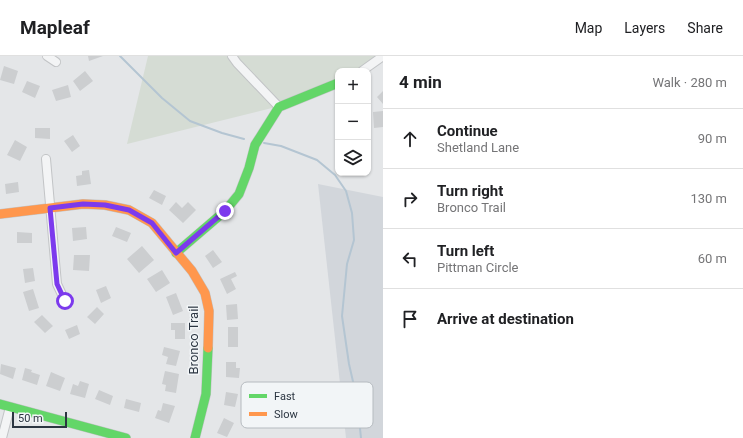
<!DOCTYPE html>
<html lang="en">
<head>
<meta charset="utf-8">
<style>
  :root { --surface:#fff; --page:#f6f6f6; --text:#202124; --muted:#757577; --line:#e0e0e0 }
  body { margin:0; font-family:Roboto,sans-serif; background:var(--page); color:var(--text) }
  .controls { position:absolute; right:12px; top:12px; display:grid; overflow:hidden; border-radius:8px; box-shadow:0 1px 3px #0004 }
  .controls button { width:36px; height:36px; display:grid; place-items:center; padding:0; border:0; border-bottom:1px solid var(--line); background:var(--surface); color:var(--text); font:20px sans-serif }
  .scale { position:absolute; left:12px; bottom:10px; width:55px; box-sizing:border-box; padding-left:4px; border:2px solid #2b3541; border-top:0; font-size:11px; line-height:14px; white-space:nowrap; color:#2b3541; -webkit-text-stroke:3px #f2f5f7; paint-order:stroke }
  .stop { position:absolute; width:12px; height:12px; margin:-9px; border:3px solid #7c3aed; border-radius:50%; background:#fff }
  .stop.end { background:#7c3aed; border-color:#fff; box-shadow:0 1px 4px #0008 }
  .list { margin:0; padding:0; list-style:none }
  h2 { display:flex; justify-content:space-between; align-items:center; height:52px; margin:0; padding:0 16px; font-size:17px }
  h2 small { font-size:13px; font-weight:400; color:var(--muted) }
  .list li { display:grid; grid-template-columns:26px 1fr auto; gap:12px; align-items:center; box-sizing:border-box; height:60px; padding:0 16px; border-top:1px solid var(--line) }
  .list b { display:block; font-size:15px; white-space:nowrap }
  .list p { margin:0; font-size:13px; white-space:nowrap; color:var(--muted) }
  .list em { font-size:13px; font-style:normal; color:var(--muted) }
  .icon { flex:none; width:22px; height:22px; fill:none; stroke:currentColor; stroke-width:2; stroke-linecap:round; stroke-linejoin:round }
  .map { position:relative; flex:none; width:383px; height:382px; overflow:hidden }
  header { display:flex; align-items:center; gap:24px; box-sizing:border-box; height:56px; padding:0 20px; background:var(--surface); border-bottom:1px solid var(--line) }
  header strong { font-size:19px }
  nav { display:flex; gap:22px; margin-inline-start:auto; font-size:14px }
  main { display:flex }
  aside { flex:1; background:var(--surface) }
  .map>svg:first-child { display:block }
  .built { fill:#d2d6db }
  .green { fill:#d5dcd4 }
  .lines { fill:none; stroke-linecap:round; stroke-linejoin:round }
  .stream { stroke:#b4c5d2; stroke-width:2 }
  .building { fill:#ccced0 }
  .street-casing { stroke:#c2c4c6; stroke-width:10 }
  .fast-casing { stroke:#c2c4c6; stroke-width:10 }
  .slow-casing { stroke:#c2c4c6; stroke-width:10 }
  .street { stroke:#f3f4f5; stroke-width:8 }
  .fast { stroke:#63d668; stroke-width:9 }
  .slow { stroke:#ff974d; stroke-width:9 }
  .route { stroke:#7c3aed; stroke-width:5 }
  .labels { text-anchor:middle; dominant-baseline:central; stroke-width:3; stroke-linejoin:round; paint-order:stroke }
  .street-label { font-size:13px; fill:#2b3541; stroke:#f2f5f7 }
  .key { fill:#f2f5f7; stroke:#b6bbc0; stroke-width:1 }
  .key-label { font-size:11px; fill:#2b3541 }
</style>
</head>
<body>
<header>
<strong>Mapleaf</strong>
<nav><a>Map</a><a>Layers</a><a>Share</a></nav>
</header>
<main>
<div class="map">
<svg width="383" height="382" viewBox="0 0 383 382">
  <rect width="100%" height="100%" fill="#e4e6e8"/>
  <!-- built -->
  <path class="built" d="M 318,128 L 383,141 L 383,382 L 346,382 Z"/>
  <!-- green -->
  <path class="green" d="M 148,0 L 383,0 L 366,15 L 338,15 L 338,31 L 284,49 L 127,88 Z"/>
  <g class="lines">
    <!-- stream -->
    <path class="stream" d="M 120,0 L 162,42 L 190,65 L 222,77 L 244,83
      M 264,87 L 281,90 L 317,104 L 335,119 L 346,135 L 352,157 L 354,184 L 347,208 L 342,260 L 349,308 L 357,343 L 361,382"/>
  </g>
  <!-- building -->
  <path class="building" d="M 88,0 L 103,0 L 89,5 Z
    M 4,10 L 18,15 L 14,28 L 0,24 Z
    M 85,15 L 93,25 L 80,35 L 73,25 Z
    M 27,25 L 40,30 L 35,42 L 22,36 Z
    M 68,29 L 71,41 L 56,45 L 52,34 Z
    M 383,35 L 383,48 L 377,41 Z
    M 383,55 L 383,71 L 374,72 L 373,56 Z
    M 35,72 L 50,72 L 50,83 L 35,82 Z
    M 73,79 L 80,90 L 72,96 L 64,85 Z
    M 15,84 L 27,91 L 20,105 L 7,99 Z
    M 89,114 L 91,128 L 77,130 L 76,120 L 82,119 L 82,115 Z
    M 18,126 L 19,136 L 6,138 L 5,128 Z
    M 154,134 L 166,140 L 162,149 L 149,142 Z
    M 176,146 L 182,152 L 188,146 L 196,154 L 183,167 L 169,154 Z
    M 86,171 L 87,183 L 73,185 L 72,172 Z
    M 116,171 L 131,177 L 127,186 L 112,180 Z
    M 17,176 L 32,177 L 32,187 L 17,187 Z
    M 142,190 L 154,204 L 139,217 L 127,203 Z
    M 213,194 L 222,206 L 213,212 L 205,200 Z
    M 74,199 L 90,199 L 89,215 L 73,214 Z
    M 33,212 L 35,225 L 25,227 L 23,213 Z
    M 162,214 L 170,227 L 156,236 L 147,223 Z
    M 235,216 L 237,220 L 231,223 L 236,233 L 227,238 L 220,223 Z
    M 106,230 L 111,242 L 101,247 L 96,234 Z
    M 33,233 L 39,252 L 29,255 L 23,236 Z
    M 176,237 L 183,255 L 173,259 L 166,241 Z
    M 237,248 L 238,263 L 227,264 L 226,249 Z
    M 97,251 L 104,258 L 95,268 L 87,261 Z
    M 42,259 L 53,270 L 45,277 L 34,266 Z
    M 171,267 L 185,267 L 185,283 L 175,283 L 175,274 L 171,274 Z
    M 77,269 L 80,278 L 69,283 L 65,274 Z
    M 228,271 L 238,271 L 238,291 L 228,291 Z
    M 164,291 L 180,295 L 176,310 L 166,308 L 168,301 L 162,299 Z
    M 226,306 L 236,306 L 236,312 L 240,312 L 239,322 L 226,321 Z
    M 1,308 L 16,312 L 13,323 L 0,318 Z
    M 25,312 L 32,314 L 31,316 L 40,319 L 37,329 L 22,324 Z
    M 165,315 L 179,318 L 176,337 L 165,335 L 166,329 L 162,328 Z
    M 51,316 L 65,322 L 60,335 L 46,330 Z
    M 80,325 L 89,328 L 85,342 L 70,338 L 73,328 L 78,330 Z
    M 99,334 L 113,340 L 110,349 L 95,343 Z
    M 226,336 L 238,338 L 235,351 L 224,349 Z
    M 126,343 L 141,347 L 139,356 L 124,352 Z
    M 163,347 L 175,350 L 169,367 L 155,362 L 158,354 L 161,355 Z
    M 224,362 L 234,367 L 227,381 L 217,377 Z"/>
  <g class="lines">
    <defs>
      <path id="street" d="M 47,0 L 56,6
        M 232,0 L 237,7 L 279,51
        M 362,15 L 383,0
        M 46,103 L 57,228 L 65,245
        M 2,382 L 10,351"/>
      <path id="fast" d="M 176,197 L 225,155 L 239,138 L 249,112 L 255,89 L 279,51 L 338,27
        M 0,348 L 126,382
        M 195,382 L 206,338 L 208,292"/>
      <path id="slow" d="M 0,158 L 83,148 L 105,149 L 129,154 L 152,167 L 192,215 L 205,237 L 209,255 L 208,292"/>
    </defs>
    <!-- street casing -->
    <use href="#street" class="street-casing"/>
    <!-- fast casing -->
    <use href="#fast" class="fast-casing"/>
    <!-- slow casing -->
    <use href="#slow" class="slow-casing"/>
    <!-- street -->
    <use href="#street" class="street"/>
    <!-- fast -->
    <use href="#fast" class="fast"/>
    <!-- slow -->
    <use href="#slow" class="slow"/>
  </g>
  <g class="lines">
    <!-- route -->
    <path class="route" d="M 65,245 L 57,228 L 50,152 L 83,148 L 105,149 L 129,154 L 152,167 L 176,197 L 225,155"/>
  </g>
  <g class="labels">
    <!-- street labels -->
    <g class="street-label">
      <text transform="translate(193 284) rotate(-90)">Bronco Trail</text>
    </g>
  </g>
  <!-- legend -->
  <rect x="241" y="326" width="132" height="46" rx="6" class="key"/>
  <rect x="249" y="338" width="18" height="4" fill="#63d668"/>
  <rect x="249" y="356" width="18" height="4" fill="#ff974d"/>
  <g class="key-label">
    <text x="274" y="344">Fast</text>
    <text x="274" y="362">Slow</text>
  </g>
</svg>
<div class="controls">
<button>+</button>
<button>−</button>
<button><svg class="icon" aria-label="layers" viewBox="0 0 24 24"><path d="M12 4l9 5-9 5-9-5zM3 14l9 5 9-5"/></svg></button>
</div>
<div class="scale">50 m</div>
<div class="stop" style="left:65px;top:245px"></div>
<div class="stop end" style="left:225px;top:155px"></div>
</div>
<aside>
<h2>4 min<small>Walk · 280 m</small></h2>
<ul class="list">
<li><svg class="icon" aria-label="ahead" viewBox="0 0 24 24"><path d="M12 20V5M6 11l6-6 6 6"/></svg><div><b>Continue</b><p>Shetland Lane</p></div><em>90 m</em></li>
<li><svg class="icon" aria-label="right" viewBox="0 0 24 24"><path d="M7 20v-9h11M14 6l5 5-5 5"/></svg><div><b>Turn right</b><p>Bronco Trail</p></div><em>130 m</em></li>
<li><svg class="icon" aria-label="left" viewBox="0 0 24 24"><path d="M17 20v-9H6M10 6l-5 5 5 5"/></svg><div><b>Turn left</b><p>Pittman Circle</p></div><em>60 m</em></li>
<li><svg class="icon" aria-label="arrive" viewBox="0 0 24 24"><path d="M6 21V4h12l-3 4 3 4H6"/></svg><div><b>Arrive at destination</b></div></li>
</ul>
</aside>
</main>
</body>
</html>
